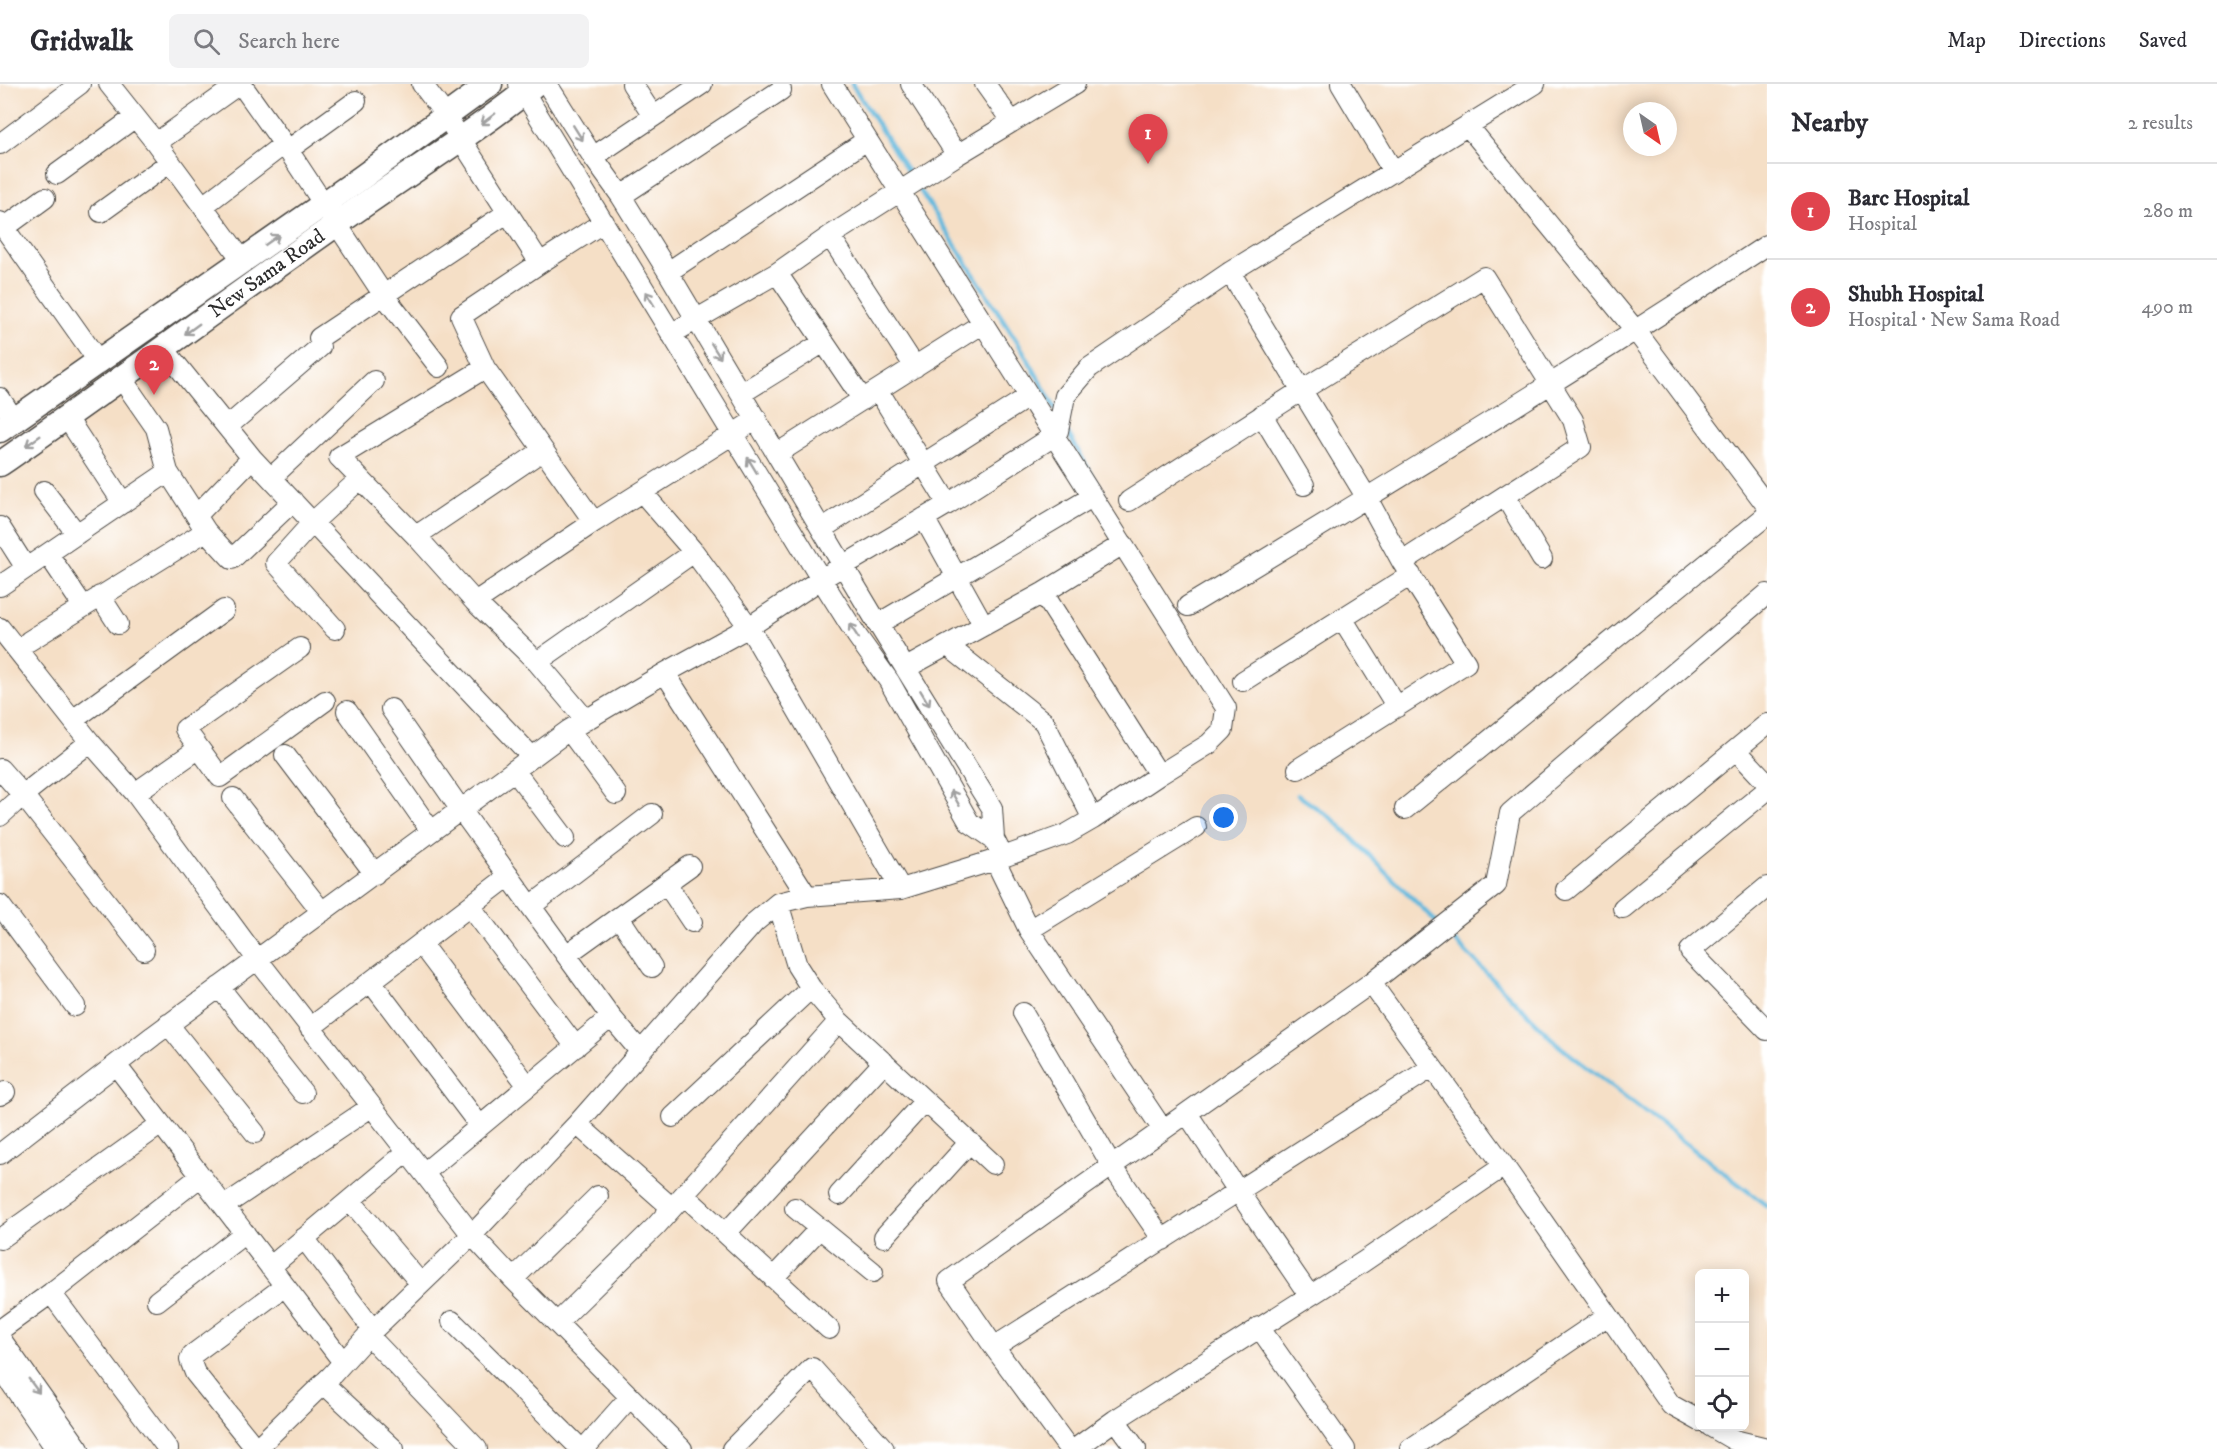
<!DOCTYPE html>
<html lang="en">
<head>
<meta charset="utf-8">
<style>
  :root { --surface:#fff; --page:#f2f2f3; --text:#2b2b33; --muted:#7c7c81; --line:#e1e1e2; --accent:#d1495b }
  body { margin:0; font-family:"IM FELL DW Pica",serif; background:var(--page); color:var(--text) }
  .controls { position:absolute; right:18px; bottom:18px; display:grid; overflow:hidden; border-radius:9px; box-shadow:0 3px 15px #0003 }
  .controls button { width:54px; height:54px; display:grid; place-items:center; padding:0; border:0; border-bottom:2px solid var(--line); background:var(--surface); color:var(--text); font:30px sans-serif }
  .compass { position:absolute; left:1623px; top:18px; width:54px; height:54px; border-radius:50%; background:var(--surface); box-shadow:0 3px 15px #0003; rotate:146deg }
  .you { position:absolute; left:1224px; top:734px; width:21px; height:21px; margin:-15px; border:4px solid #fff; border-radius:50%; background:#1a73e8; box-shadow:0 0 0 9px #1a73e833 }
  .badge { display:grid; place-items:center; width:39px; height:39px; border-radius:50%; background:var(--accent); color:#fff; font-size:20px; font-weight:700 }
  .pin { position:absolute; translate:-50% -50px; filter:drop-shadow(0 2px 3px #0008) }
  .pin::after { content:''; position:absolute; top:32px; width:21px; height:18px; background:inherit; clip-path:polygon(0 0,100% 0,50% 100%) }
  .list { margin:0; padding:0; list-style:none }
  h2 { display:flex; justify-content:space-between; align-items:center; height:78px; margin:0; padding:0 24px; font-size:26px }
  h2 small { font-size:20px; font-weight:400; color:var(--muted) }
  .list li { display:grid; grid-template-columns:39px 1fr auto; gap:18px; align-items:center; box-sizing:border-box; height:96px; padding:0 24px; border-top:2px solid var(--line) }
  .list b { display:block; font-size:22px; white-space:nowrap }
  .list p { margin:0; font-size:20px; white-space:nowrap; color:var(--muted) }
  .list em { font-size:20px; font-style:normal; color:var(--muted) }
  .icon { flex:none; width:33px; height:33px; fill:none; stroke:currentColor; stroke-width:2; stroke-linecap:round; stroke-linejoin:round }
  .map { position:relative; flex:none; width:1767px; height:1365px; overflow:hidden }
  header { display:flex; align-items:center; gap:36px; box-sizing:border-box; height:84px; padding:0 30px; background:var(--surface); border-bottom:2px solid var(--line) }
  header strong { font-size:28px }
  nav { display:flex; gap:33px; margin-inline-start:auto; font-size:21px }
  .search { width:420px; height:54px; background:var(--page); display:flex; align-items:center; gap:15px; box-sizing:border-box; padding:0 21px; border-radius:9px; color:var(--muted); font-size:22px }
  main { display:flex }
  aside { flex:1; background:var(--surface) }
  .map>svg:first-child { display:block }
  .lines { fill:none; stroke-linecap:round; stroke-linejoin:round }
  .stream { stroke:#60b8dd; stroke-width:4.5 }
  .minor-casing { stroke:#494642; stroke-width:22 }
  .major-casing { stroke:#494642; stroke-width:27 }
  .minor { stroke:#fff; stroke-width:20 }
  .major { stroke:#fff; stroke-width:24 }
  .oneway { stroke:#a0a0a0 }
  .labels { text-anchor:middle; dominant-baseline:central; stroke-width:6; stroke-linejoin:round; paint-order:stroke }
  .street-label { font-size:21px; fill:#2b2b2b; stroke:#fff }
</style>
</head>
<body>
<header>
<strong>Gridwalk</strong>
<div class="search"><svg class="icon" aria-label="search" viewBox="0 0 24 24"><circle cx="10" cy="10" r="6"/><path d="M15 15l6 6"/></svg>Search here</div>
<nav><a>Map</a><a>Directions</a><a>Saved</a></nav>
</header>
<main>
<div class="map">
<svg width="1767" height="1365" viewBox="0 0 1767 1365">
  <rect width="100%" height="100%" fill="#fff"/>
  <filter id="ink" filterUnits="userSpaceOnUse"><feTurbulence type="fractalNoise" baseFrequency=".0167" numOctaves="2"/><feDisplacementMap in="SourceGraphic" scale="12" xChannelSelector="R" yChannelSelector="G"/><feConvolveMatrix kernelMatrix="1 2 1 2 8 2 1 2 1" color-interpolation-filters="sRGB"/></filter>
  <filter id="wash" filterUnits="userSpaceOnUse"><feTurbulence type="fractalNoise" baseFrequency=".008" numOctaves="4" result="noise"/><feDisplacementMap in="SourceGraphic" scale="24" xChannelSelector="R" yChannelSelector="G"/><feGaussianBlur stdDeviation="1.35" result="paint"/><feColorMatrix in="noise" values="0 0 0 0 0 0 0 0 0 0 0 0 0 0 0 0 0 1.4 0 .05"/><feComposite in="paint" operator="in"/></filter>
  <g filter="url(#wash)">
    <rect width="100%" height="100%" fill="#f5dfc6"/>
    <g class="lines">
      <!-- stream -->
      <path class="stream" d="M 852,0 L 912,94
        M 918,103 L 1025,270 L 1056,326
        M 1065,344 L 1104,412
        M 1298,711 L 1334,736 L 1439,841
        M 1445,847 L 1558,961 L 1767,1122"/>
    </g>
  </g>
  <g filter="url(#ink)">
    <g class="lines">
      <defs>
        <path id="minor" d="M 109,0 L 156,59 L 243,177
          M 241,0 L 288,66 L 383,210 L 439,283
          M 422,0 L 446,32 L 540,179
          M 519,0 L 821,495 L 857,552 L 889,597 L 969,738 L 994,755
          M 547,0 L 593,73 L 621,112 L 668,188 L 878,540 L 992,724 L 994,755 L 1003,773
          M 632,0 L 653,32
          M 911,0 L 957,71
          M 985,0 L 1012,38
          M 1341,0 L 1393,87
          M 1468,42 L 1636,247 L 1767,422
          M 156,59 L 239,0
          M 0,60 L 80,0
          M 288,66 L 356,17
          M 593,73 L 702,0
          M 57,90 L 134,34
          M 621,112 L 781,6
          M 203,122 L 284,60
          M 101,128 L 169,79
          M 0,138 L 99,278
          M 4,144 L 45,114
          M 830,152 L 915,283
          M 668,188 L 867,56
          M 1230,188 L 1367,414 L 1402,478 L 1466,579 L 1298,685
          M 777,189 L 863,316
          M 671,250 L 777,189 L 830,152 L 957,71 L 1075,0
          M 319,254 L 507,129
          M 164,265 L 252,374 L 372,502
          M 485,284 L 339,373 L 416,452 L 475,518 L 537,578 L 586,636
          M 122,295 L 156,344 L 168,388 L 206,447 L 232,475 L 293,417
          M 878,306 L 948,420
          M 742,309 L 824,258
          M 0,314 L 14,336
          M 1262,331 L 1304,401
          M 73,343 L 123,419
          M 227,343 L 320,263
          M 778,369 L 982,240
          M 272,393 L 374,297
          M 44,407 L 77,450
          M 642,408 L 694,468
          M 1505,412 L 1542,475
          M 1129,417 L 1302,306 L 1484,193 L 1573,336 L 1581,363 L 1402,478
          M 196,432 L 252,374
          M 924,434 L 983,540
          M 594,438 L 485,284 L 461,232 L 540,179 L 604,138
          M 0,443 L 26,484
          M 823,444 L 1028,313
          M 416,452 L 542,367
          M 48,470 L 83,522
          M 0,502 L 168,388
          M 376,508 L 532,673
          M 1043,509 L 1159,691
          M 100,512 L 118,540
          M 475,518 L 594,438 L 757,335
          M 1188,522 C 1383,405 1577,286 1767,161
          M 1342,534 L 1397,623
          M 878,540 L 1092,413
          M 0,544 L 90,658 L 135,709 L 257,875 L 472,1151 L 513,1195 L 682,1365
          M 335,545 L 276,479 L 313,438 L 360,395
          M 29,557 L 206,447
          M 948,562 L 1044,638 L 1093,735
          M 300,564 L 185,645 L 220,693 L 325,617
          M 537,578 L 694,468 L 749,543 L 901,805
          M 906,584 L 1043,509 L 1123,460
          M 665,589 L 807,812
          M 1243,597 L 1411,491
          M 391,625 L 461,726 L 611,933 L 640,967
          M 347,627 L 431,747
          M 73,636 L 224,526
          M 569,646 L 616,710
          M 1736,666 L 1767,699
          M 285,671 L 375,790
          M 0,685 L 23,711 L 144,866
          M 514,686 L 565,754
          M 135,709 L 198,665
          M 233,714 L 322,828
          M 1405,725 L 1767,431
          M 0,732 L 23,711 L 90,658
          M 995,776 L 1029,846 L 1163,1046
          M 666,799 L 692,838
          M 1767,803 L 1690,867 L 1767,946
          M 1566,806 L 1767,640
          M 778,819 L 797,882 L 811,904 L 839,937 L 993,1080
          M 0,821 L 75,922
          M 470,822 L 576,963
          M 531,822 L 652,730
          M 1623,824 L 1767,706
          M 619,833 L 652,883
          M 1029,846 L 1196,743
          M 421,860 L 528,1002
          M 566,871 L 690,782
          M 371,898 L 480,1042
          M 1371,899 L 1504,1082 L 1671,1321 L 1700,1337
          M 219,903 L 303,1009
          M 1023,929 L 1112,1082 L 1163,1156
          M 168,940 L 255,1049
          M 310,944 L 509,792
          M 116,981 L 343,1278
          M 0,1011 L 5,1008
          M 1187,1029 L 1238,1107 L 1309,1211
          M 673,1033 L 811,904
          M 577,1040 L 672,1124
          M 0,1070 L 153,952 L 569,646 L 665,589 L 749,543 L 821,495 L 948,420 L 1054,352 L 1058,347 L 1065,312 L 1089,284 L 1230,188 L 1535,0
          M 424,1089 L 611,933
          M 684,1111 L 829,1245
          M 839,1111 L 925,1017
          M 350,1116 L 421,1200
          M 224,1122 L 371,1023
          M 795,1124 L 873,1188
          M 726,1149 L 884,978
          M 884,1153 L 970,1058
          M 304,1154 L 373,1246
          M 0,1155 L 161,1040
          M 270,1183 L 406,1069
          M 773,1194 L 820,1144
          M 513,1195 L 598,1112
          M 51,1209 L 168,1365
          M 157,1217 L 245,1149
          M 452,1237 L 581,1365
          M 557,1239 L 656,1142 L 839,937
          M 1259,1243 L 1345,1365
          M 0,1246 L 51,1209 L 201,1092
          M 368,1251 L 477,1365
          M 0,1254 L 79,1365
          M 994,1263 L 1431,984
          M 0,1283 L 56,1365
          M 323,1299 L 394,1365
          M 1115,1336 L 1136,1365
          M 1710,1342 L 1734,1356 L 1767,1364
          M 256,1365 L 331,1292 L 368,1251 L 472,1151 L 577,1040 L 755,838 L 778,819 L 807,812 L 901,805 L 995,776 L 1067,750 L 1093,735 L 1159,691 L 1209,660 L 1223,646 L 1226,624 L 832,0
          M 256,1365 L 195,1289 L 190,1276 L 192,1271 L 285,1202
          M 584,1365 L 630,1313
          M 732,1365 L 812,1284 L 884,1365
          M 1069,1365 L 994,1263 L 949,1197 L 1371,899 L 1496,801 L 1510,729 L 1767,510
          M 1075,1365 L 1115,1336 L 1363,1178 L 1504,1082
          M 1410,1365 L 1607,1232"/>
        <g id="major">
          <path d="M 0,346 L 361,94 L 490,0"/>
          <path id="s1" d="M 0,380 C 112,302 222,221 334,142 C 400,94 471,52 535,0"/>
        </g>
      </defs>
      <!-- minor casing -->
      <use href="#minor" class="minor-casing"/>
      <!-- major casing -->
      <use href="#major" class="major-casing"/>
      <!-- minor -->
      <use href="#minor" class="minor"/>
      <!-- major -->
      <use href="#major" class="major"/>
    </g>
    <!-- one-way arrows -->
    <defs><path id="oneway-shaft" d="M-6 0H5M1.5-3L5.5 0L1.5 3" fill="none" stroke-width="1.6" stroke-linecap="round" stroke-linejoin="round" transform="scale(1.5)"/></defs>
    <g class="oneway">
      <use href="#oneway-shaft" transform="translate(488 35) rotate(143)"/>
      <use href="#oneway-shaft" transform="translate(578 49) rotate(58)"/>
      <use href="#oneway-shaft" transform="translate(272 156) rotate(-35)"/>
      <use href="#oneway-shaft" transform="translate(650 215) rotate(-122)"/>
      <use href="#oneway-shaft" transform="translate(192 245) rotate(144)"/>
      <use href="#oneway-shaft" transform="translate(716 267) rotate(58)"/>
      <use href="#oneway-shaft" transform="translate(33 357) rotate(145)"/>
      <use href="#oneway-shaft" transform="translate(752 381) rotate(-121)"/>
      <use href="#oneway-shaft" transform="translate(854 547) rotate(-123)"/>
      <use href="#oneway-shaft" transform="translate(925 614) rotate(59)"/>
      <use href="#oneway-shaft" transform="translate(955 714) rotate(-120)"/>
      <use href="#oneway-shaft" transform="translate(34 1302) rotate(54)"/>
    </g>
  </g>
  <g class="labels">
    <!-- street labels -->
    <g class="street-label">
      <text stroke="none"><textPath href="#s1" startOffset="328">New Sama Road</textPath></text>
    </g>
  </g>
</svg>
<div class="controls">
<button>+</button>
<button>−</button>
<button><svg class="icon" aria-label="locate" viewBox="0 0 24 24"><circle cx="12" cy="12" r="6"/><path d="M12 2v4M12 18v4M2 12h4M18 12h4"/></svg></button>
</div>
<svg class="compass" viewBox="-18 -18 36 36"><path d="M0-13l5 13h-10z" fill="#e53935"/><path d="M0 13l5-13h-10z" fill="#7c7c81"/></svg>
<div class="you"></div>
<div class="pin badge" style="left:1148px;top:80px;background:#e0444e">1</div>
<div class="pin badge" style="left:154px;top:311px;background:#e0444e">2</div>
</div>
<aside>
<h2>Nearby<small>2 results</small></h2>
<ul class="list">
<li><span class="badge" style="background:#e0444e">1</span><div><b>Barc Hospital</b><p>Hospital</p></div><em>280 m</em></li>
<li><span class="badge" style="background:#e0444e">2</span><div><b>Shubh Hospital</b><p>Hospital · New Sama Road</p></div><em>490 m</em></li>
</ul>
</aside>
</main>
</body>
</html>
